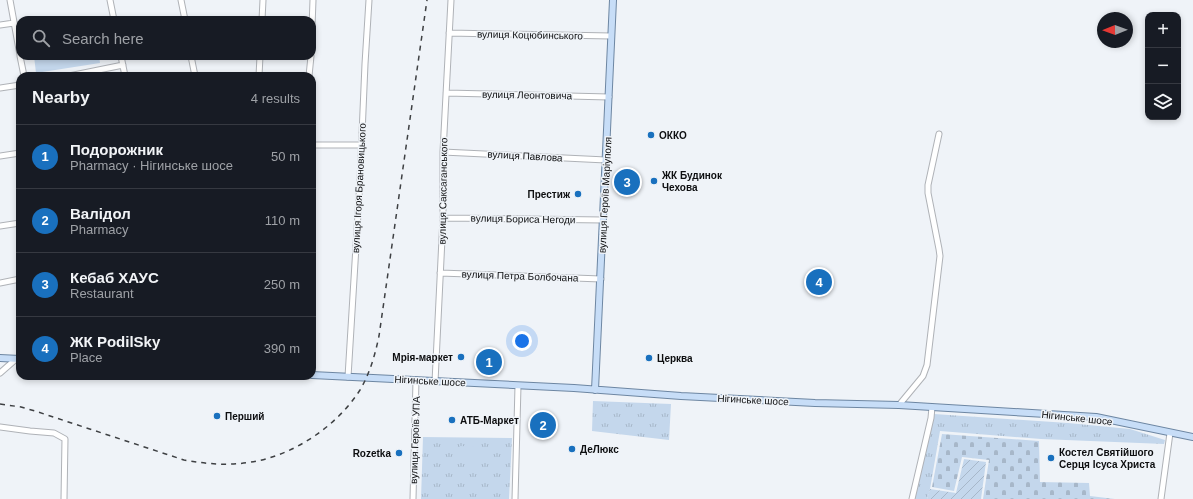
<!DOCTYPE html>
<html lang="en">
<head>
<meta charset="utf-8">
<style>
  :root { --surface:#171b24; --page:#242831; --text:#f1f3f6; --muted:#9ea1a6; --line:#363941; --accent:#1970be }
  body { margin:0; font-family:Helvetica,sans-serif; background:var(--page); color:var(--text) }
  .controls { position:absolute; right:12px; top:12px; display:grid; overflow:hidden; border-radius:8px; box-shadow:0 2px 6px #0003 }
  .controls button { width:36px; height:36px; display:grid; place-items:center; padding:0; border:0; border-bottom:1px solid var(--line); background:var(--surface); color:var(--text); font:20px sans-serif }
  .compass { position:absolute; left:1097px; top:12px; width:36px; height:36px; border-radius:50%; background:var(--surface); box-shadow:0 2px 6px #0003; rotate:269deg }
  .you { position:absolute; left:522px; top:341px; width:14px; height:14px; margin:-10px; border:3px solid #fff; border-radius:50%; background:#1a73e8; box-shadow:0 0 0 6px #1a73e833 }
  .badge { display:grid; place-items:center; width:26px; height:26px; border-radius:50%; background:var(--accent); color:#fff; font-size:13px; font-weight:700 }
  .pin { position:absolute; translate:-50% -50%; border:2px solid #fff; box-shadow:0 1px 4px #0006 }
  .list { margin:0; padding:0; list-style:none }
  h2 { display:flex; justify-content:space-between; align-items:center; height:52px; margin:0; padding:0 16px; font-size:17px }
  h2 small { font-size:13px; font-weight:400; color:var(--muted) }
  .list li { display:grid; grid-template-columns:26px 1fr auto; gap:12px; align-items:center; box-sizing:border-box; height:64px; padding:0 16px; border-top:1px solid var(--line) }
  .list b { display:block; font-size:15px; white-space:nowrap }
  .list p { margin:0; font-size:13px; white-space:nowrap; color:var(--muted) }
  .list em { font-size:13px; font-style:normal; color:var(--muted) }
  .icon { flex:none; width:22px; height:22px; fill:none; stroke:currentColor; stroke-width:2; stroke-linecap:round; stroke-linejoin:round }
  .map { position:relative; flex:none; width:1193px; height:499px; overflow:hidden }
  .search { position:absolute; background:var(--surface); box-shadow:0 2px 6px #0003; left:16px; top:16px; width:300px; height:44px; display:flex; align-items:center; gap:10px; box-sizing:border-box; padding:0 14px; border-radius:12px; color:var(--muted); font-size:15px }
  .panel { position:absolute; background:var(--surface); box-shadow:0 2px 6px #0003; left:16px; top:72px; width:300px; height:308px; border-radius:12px }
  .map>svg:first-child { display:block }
  .grass { fill:url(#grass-tufts) }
  .cemetery { fill:url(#cemetery-stones) }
  .garden { fill:url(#garden-furrows) }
  .pitch { fill:#c4d7ec }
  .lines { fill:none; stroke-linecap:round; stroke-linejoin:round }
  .minor-casing { stroke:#afb2b7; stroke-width:7 }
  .major-casing { stroke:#6d86a2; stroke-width:8 }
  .minor { stroke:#fff; stroke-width:5 }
  .major { stroke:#c7ddf7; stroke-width:6 }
  .rail { stroke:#3e4043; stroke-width:1.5; stroke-dasharray:5 5; stroke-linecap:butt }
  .poi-dot { fill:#1970be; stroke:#eff3f8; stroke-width:1.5 }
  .labels { text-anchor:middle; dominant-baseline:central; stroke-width:3; stroke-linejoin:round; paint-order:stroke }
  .street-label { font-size:10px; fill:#0d0e10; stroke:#eff3f8 }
  .poi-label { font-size:10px; font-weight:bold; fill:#0d0e10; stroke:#eff3f8; text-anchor:start }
</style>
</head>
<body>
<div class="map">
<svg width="1193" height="499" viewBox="0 0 1193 499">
  <defs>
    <pattern id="grass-tufts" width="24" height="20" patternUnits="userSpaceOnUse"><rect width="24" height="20" fill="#c4d7ec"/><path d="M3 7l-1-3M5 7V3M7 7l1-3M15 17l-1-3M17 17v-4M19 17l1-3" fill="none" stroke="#a7b7c9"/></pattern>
    <pattern id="cemetery-stones" width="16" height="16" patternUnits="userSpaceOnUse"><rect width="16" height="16" fill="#c4d7ec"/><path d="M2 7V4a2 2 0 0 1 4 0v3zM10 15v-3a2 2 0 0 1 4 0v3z" fill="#a7b7c9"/></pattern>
    <pattern id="garden-furrows" width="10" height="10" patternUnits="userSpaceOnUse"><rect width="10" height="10" fill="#c4d7ec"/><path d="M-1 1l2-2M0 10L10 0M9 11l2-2" fill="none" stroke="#a7b7c9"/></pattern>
  </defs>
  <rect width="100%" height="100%" fill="#eff3f8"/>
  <!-- grass -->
  <path class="grass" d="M 593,401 L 671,404 L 669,440 L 592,431 Z
    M 934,414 L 1068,423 L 1130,429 L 1165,440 L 1164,444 L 1041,439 L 940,431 L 930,489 L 927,499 L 915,499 Z
    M 423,437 L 512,438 L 509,499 L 421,499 Z"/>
  <!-- cemetery -->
  <path class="cemetery" d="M 942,434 L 1039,441 L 1040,482 L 1089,483 L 1090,496 L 1115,499 L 983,499 L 989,460 L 962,457 L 954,491 L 932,487 Z"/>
  <!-- garden -->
  <path class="garden" d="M 964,459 L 986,462 L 981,499 L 927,499 L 930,489 L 956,493 Z"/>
  <!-- pitch -->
  <path class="pitch" d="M 34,56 L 99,56 L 100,63 L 36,73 Z
    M 460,446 L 479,447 L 479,461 L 460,461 Z"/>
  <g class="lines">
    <defs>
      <path id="minor" d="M 10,0 L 20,55
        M 110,0 L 114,20
        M 181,0 L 185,20
        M 262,20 L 263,0
        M 0,25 L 14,23
        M 312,27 L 313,0
        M 449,33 L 611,36
        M 20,56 L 24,76
        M 121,56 L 125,76
        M 191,56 L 195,76
        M 69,76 L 123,65
        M 259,76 L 260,56
        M 309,76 L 311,56
        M 0,88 L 20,85
        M 446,93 L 609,97
        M 312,145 L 362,145
        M 443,152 L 606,160
        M 0,156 L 20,153
        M 443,218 L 603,220
        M 0,226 L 20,223
        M 440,273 L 601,279
        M 0,283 L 20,279
        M 0,373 L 16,359
        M 348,377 L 360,181 L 365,64 L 369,0
        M 435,382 L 443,218 L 443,152 L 451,0
        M 899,405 L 923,376 L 927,365 L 940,256 L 939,249 L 928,193 L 928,185 L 939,134
        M 0,427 L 30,431 L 54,433 L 65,439 L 64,499
        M 413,499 L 416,380
        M 515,499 L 518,386
        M 912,499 L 931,418 L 932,407
        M 1161,499 L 1170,433"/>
      <path id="major" d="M 0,358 L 20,359
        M 312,375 L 574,388 L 681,396 L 815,403 L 899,405 L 1096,417 L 1193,437
        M 595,390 L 613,0"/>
    </defs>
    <!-- minor casing -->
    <use href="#minor" class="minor-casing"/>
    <!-- major casing -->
    <use href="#major" class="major-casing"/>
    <!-- minor -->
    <use href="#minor" class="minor"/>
    <!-- major -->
    <use href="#major" class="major"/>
    <!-- rail -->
    <path class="rail" d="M 0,404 L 21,407 L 35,411 L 184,460 C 207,464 228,466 251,462 C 293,456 337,426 360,390 C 370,373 375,355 379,336 L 427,0"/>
  </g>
  <!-- markers -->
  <g class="poi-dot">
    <circle cx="651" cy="135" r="4"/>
    <circle cx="654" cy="181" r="4"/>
    <circle cx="578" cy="194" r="4"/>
    <circle cx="461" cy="357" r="4"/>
    <circle cx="649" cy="358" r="4"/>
    <circle cx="217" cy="416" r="4"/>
    <circle cx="452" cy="420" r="4"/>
    <circle cx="572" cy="449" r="4"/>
    <circle cx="399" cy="453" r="4"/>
    <circle cx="1051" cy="458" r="4"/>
  </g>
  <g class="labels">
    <!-- street labels -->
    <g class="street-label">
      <text transform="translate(530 35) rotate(1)">вулиця Коцюбинського</text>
      <text transform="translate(527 95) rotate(1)">вулиця Леонтовича</text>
      <text transform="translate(525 156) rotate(3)">вулиця Павлова</text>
      <text transform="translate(359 188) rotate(-87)">вулиця Ігоря Брановицького</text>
      <text transform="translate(443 191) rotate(-89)">вулиця Саксаганського</text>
      <text transform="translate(605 195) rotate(-87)">вулиця Героїв Маріуполя</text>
      <text transform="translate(523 219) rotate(1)">вулиця Бориса Негоди</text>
      <text transform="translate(520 276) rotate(2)">вулиця Петра Болбочана</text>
      <text transform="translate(430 381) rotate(3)">Нігинське шосе</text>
      <text transform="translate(753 400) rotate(3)">Нігинське шосе</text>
      <text transform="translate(1077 418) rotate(6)">Нігинське шосе</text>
      <text transform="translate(415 440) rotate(-88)">вулиця Героїв УПА</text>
    </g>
    <!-- poi labels -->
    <g class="poi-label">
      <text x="659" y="135">ОККО</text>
      <text x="662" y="175">ЖК Будинок<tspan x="662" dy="12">Чехова</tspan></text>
      <text x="570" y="194" text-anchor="end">Престиж</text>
      <text x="453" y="357" text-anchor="end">Мрія-маркет</text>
      <text x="657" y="358">Церква</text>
      <text x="225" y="416">Перший</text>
      <text x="460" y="420">АТБ-Маркет</text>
      <text x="580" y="449">ДеЛюкс</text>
      <text x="1059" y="452">Костел Святійшого<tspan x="1059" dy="12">Серця Ісуса Христа</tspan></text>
      <text x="391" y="453" text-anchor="end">Rozetka</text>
    </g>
  </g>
</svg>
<div class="controls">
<button>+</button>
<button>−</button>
<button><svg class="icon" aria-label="layers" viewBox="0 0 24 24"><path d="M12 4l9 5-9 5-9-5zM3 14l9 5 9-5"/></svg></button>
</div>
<svg class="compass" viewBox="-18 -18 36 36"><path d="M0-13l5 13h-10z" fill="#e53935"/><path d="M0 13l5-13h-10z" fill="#9ea1a6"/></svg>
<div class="you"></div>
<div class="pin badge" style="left:489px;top:362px">1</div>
<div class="pin badge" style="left:543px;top:425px">2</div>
<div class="pin badge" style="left:627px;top:182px">3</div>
<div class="pin badge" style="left:819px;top:282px">4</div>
<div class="search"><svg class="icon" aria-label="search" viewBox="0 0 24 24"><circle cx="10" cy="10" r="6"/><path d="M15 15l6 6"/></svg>Search here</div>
<section class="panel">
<h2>Nearby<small>4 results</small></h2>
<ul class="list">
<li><span class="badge">1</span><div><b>Подорожник</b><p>Pharmacy · Нігинське шосе</p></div><em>50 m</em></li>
<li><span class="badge">2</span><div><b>Валідол</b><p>Pharmacy</p></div><em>110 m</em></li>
<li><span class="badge">3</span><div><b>Кебаб ХАУС</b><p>Restaurant</p></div><em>250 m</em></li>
<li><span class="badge">4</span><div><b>ЖК PodilSky</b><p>Place</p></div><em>390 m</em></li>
</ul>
</section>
</div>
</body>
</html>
